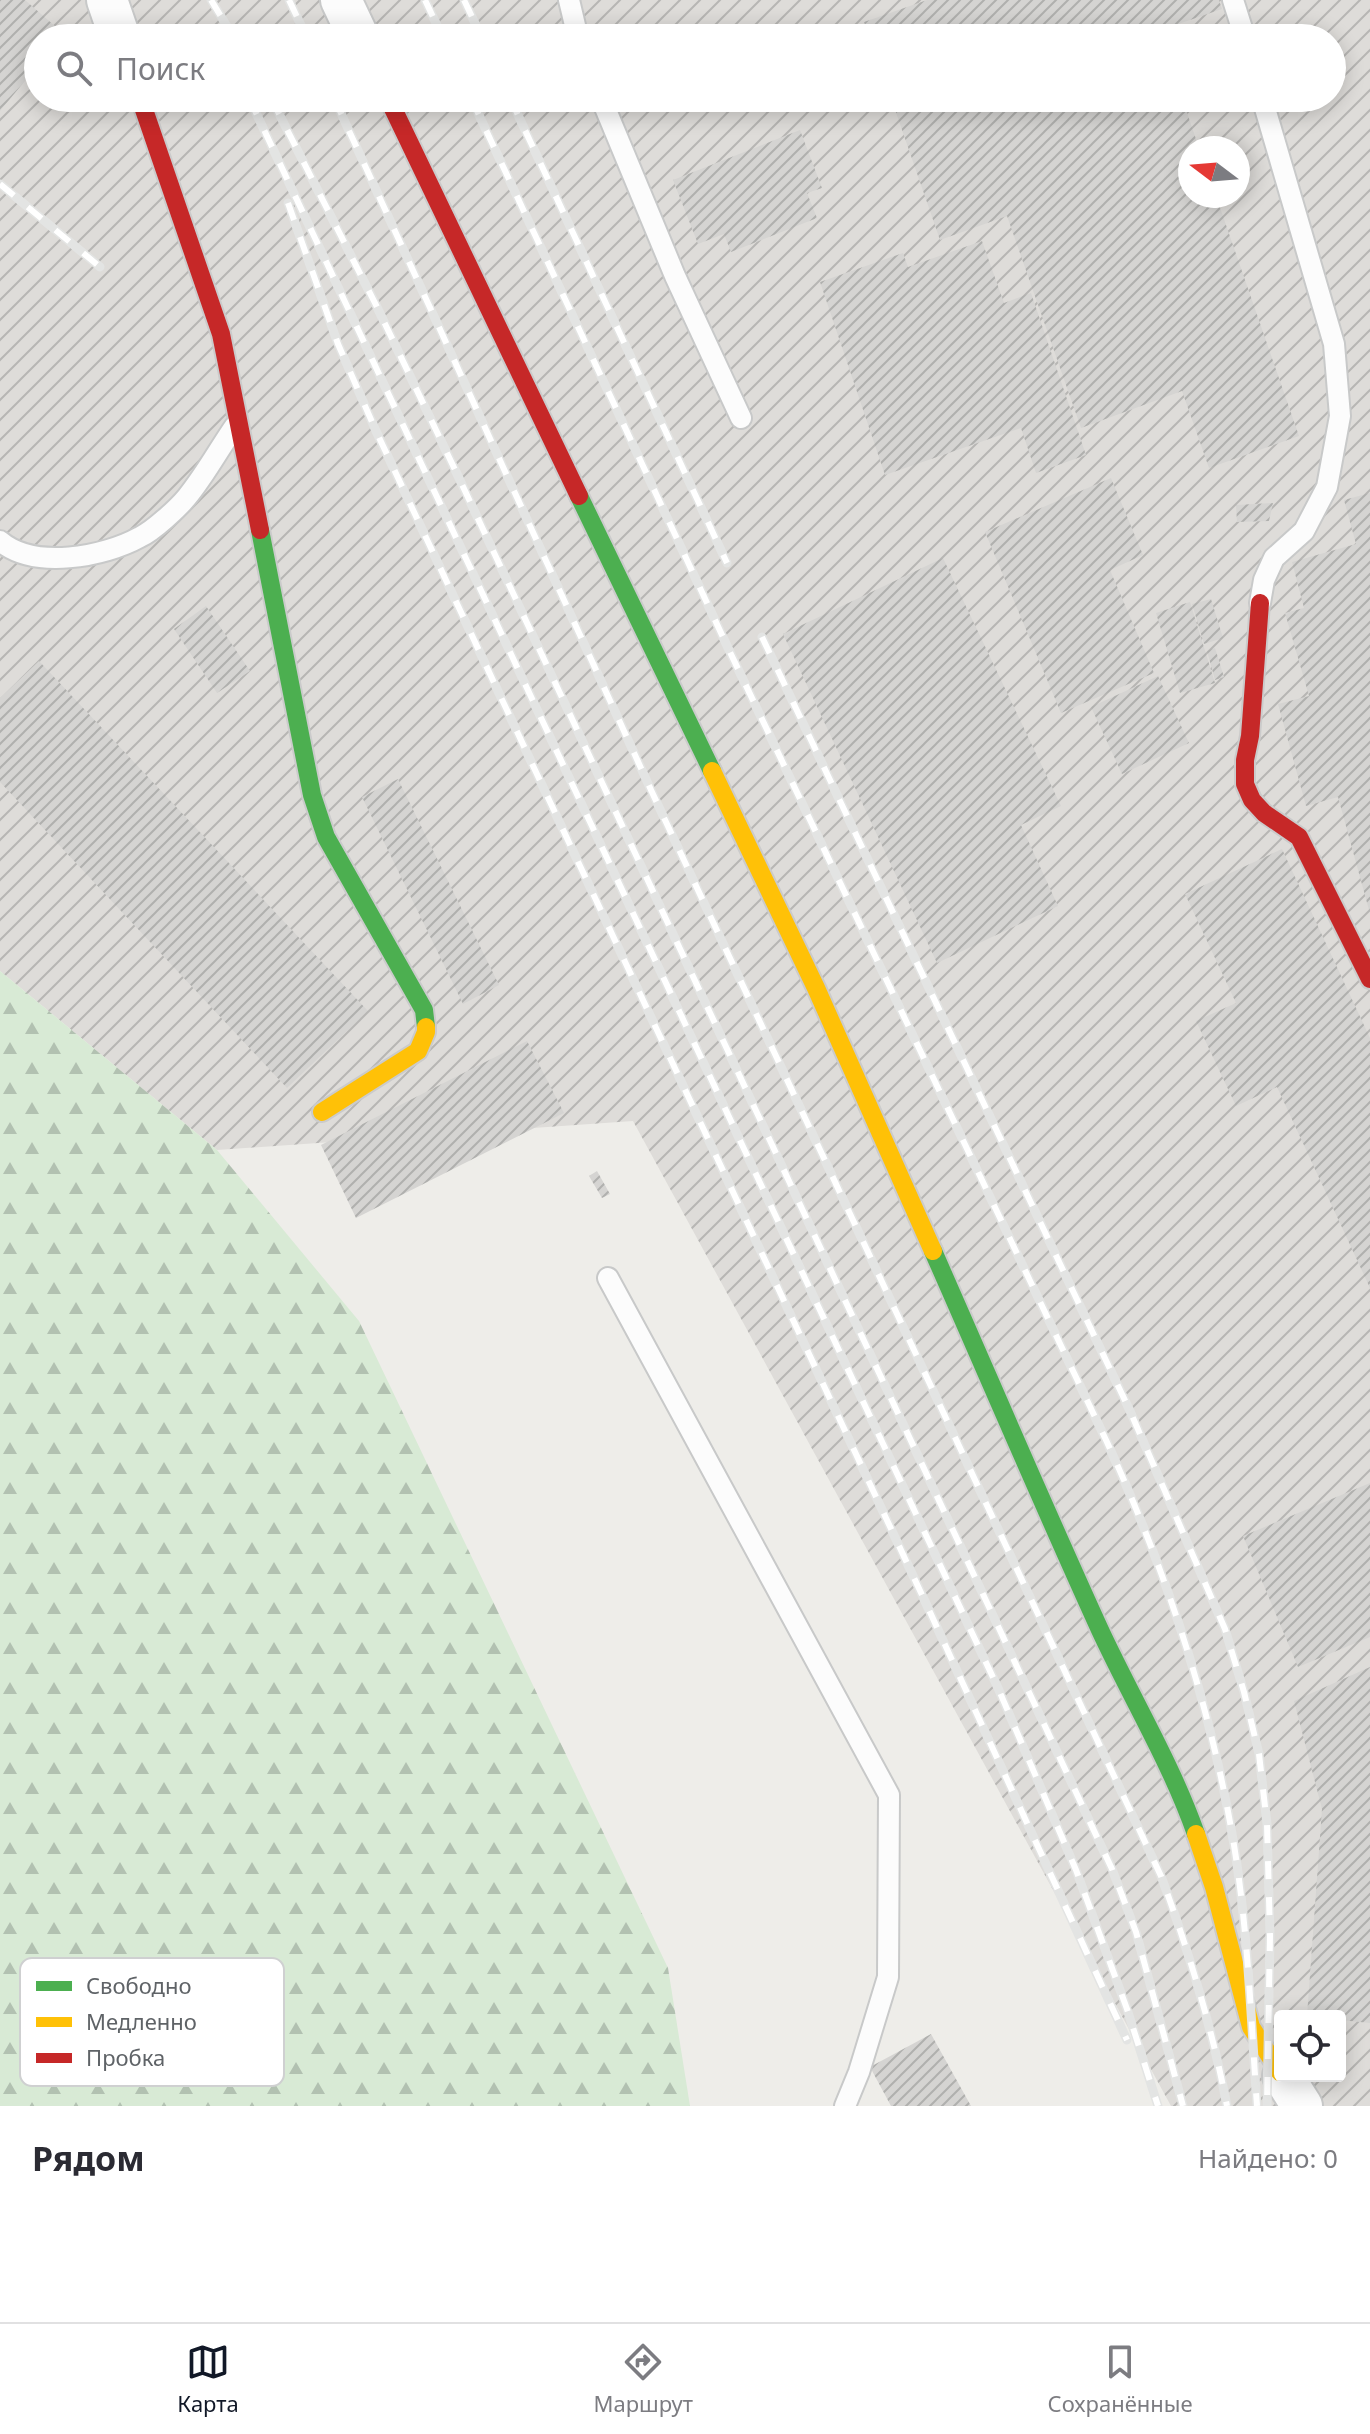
<!DOCTYPE html>
<html lang="ru">
<head>
<meta charset="utf-8">
<style>
  :root { --surface:#fff; --page:#f7f7f7; --text:#2b2b33; --muted:#7c7c81; --line:#e1e1e2; --accent:#111827 }
  body { margin:0; font-family:"Noto Sans",sans-serif; background:var(--page); color:var(--text) }
  .controls { position:absolute; right:24px; bottom:24px; display:grid; overflow:hidden; border-radius:8px; box-shadow:0 4px 20px #0003 }
  .controls button { width:72px; height:72px; display:grid; place-items:center; padding:0; border:0; border-bottom:2px solid var(--line); background:var(--surface); color:var(--text); font:40px sans-serif }
  .compass { position:absolute; left:1178px; top:136px; width:72px; height:72px; border-radius:50%; background:var(--surface); box-shadow:0 4px 20px #0003; rotate:286deg }
  .list { margin:0; padding:0; list-style:none }
  h2 { display:flex; justify-content:space-between; align-items:center; height:104px; margin:0; padding:0 32px; font-size:34px }
  h2 small { font-size:26px; font-weight:400; color:var(--muted) }
  .icon { flex:none; width:44px; height:44px; fill:none; stroke:currentColor; stroke-width:2; stroke-linecap:round; stroke-linejoin:round }
  .map { position:relative; flex:none; width:1370px; height:2106px; overflow:hidden }
  .search { position:absolute; background:var(--surface); box-shadow:0 4px 20px #0003; left:24px; right:24px; top:24px; height:88px; display:flex; align-items:center; gap:20px; box-sizing:border-box; padding:0 28px; border-radius:44px; color:var(--muted); font-size:30px }
  .sheet { height:216px; background:var(--surface) }
  nav { display:flex; justify-content:space-around; align-items:center; box-sizing:border-box; height:112px; border-top:2px solid var(--line); background:var(--surface); font-size:22px; color:var(--muted) }
  nav a { display:grid; justify-items:center; gap:4px }
  nav .on { color:var(--accent) }
  .map>svg:first-child { display:block }
  .industrial { fill:url(#industrial-furrows); fill-rule:evenodd }
  .forest { fill:url(#forest-firs) }
  .building { fill:url(#building-hatch) }
  .lines { fill:none; stroke-linecap:round; stroke-linejoin:round }
  .lane-casing { stroke:#c8c9c9; stroke-width:24 }
  .street-casing { stroke:#c8c9c9; stroke-width:44 }
  .fast-casing { stroke:#cbcbcb; stroke-width:22 }
  .slow-casing { stroke:#cbcbcb; stroke-width:22 }
  .jam-casing { stroke:#cbcbcb; stroke-width:22 }
  .lane { stroke:#fcfcfc; stroke-width:20 }
  .street { stroke:#fcfcfc; stroke-width:40 }
  .fast { stroke:#4caf50; stroke-width:18 }
  .slow { stroke:#ffc107; stroke-width:18 }
  .jam { stroke:#c62828; stroke-width:18 }
  .rail-casing { stroke:#e3e4e3; stroke-width:9 }
  .rail { stroke:#fff; stroke-width:6; stroke-dasharray:18; stroke-linecap:butt }
  .key { fill:#fff; stroke:#cfd0d1; stroke-width:2 }
  .key-label { font-size:22px; fill:#5f6367 }
</style>
</head>
<body>
<div class="map">
<svg width="1370" height="2106" viewBox="0 0 1370 2106">
  <defs>
    <pattern id="industrial-furrows" width="10" height="10" patternUnits="userSpaceOnUse" patternTransform="scale(2)"><rect width="10" height="10" fill="#dedcd9"/><path d="M-1 1l2-2M0 10L10 0M9 11l2-2" fill="none" stroke="#b7b6b4"/></pattern>
    <pattern id="forest-firs" width="22" height="20" patternUnits="userSpaceOnUse" patternTransform="scale(2)"><rect width="22" height="20" fill="#d8ead5"/><path d="M5 1l3.5 6h-7zM16 11l3.5 6h-7z" fill="#b2c1b1"/></pattern>
    <pattern id="building-hatch" width="6" height="6" patternUnits="userSpaceOnUse" patternTransform="scale(2)"><rect width="6" height="6" fill="#d5d4d2"/><path d="M-1 1l2-2M0 6l6-6M5 7l2-2" fill="none" stroke="#b0b0ae"/></pattern>
  </defs>
  <rect width="100%" height="100%" fill="#eeede9"/>
  <!-- industrial -->
  <path class="industrial" d="M 0,0 L 1370,0 L 1370,2106 L 1171,2106 L 633,1121 L 217,1150 L 0,971 ZM 38,38 L 1332,38 L 1332,98 L 38,98 ZM 1190,148 L 1238,148 L 1238,196 L 1190,196 ZM 1280,2016 L 1340,2016 L 1340,2076 L 1280,2076 Z"/>
  <!-- forest -->
  <path class="forest" d="M 0,971 L 217,1150 L 359,1321 L 668,1968 L 690,2106 L 0,2106 Z"/>
  <!-- building -->
  <path class="building" d="M 0,0 L 25,0 L 64,34 L 61,38 L 38,38 L 38,65 L 0,111 Z
    M 927,0 L 1219,0 L 1222,9 L 1158,31 L 1161,38 L 870,38 L 864,22 Z
    M 891,98 L 1182,98 L 1199,148 L 1190,148 L 1190,196 L 1216,196 L 1299,436 L 1209,468 L 1182,391 L 1081,428 L 1007,216 L 940,240 Z
    M 800,130 L 822,188 L 807,193 L 817,218 L 731,252 L 724,234 L 698,244 L 673,180 Z
    M 982,241 L 1004,303 L 1031,293 L 1086,455 L 1036,473 L 1021,428 L 885,475 L 820,282 L 903,253 L 908,267 Z
    M 1111,478 L 1143,555 L 1110,570 L 1154,673 L 1061,713 L 985,532 Z
    M 1370,493 L 1370,909 L 1369,910 L 1338,797 L 1306,806 L 1278,704 L 1309,696 L 1285,613 L 1304,608 L 1292,562 L 1356,544 L 1344,500 Z
    M 1273,503 L 1269,521 L 1237,522 L 1236,505 Z
    M 943,558 L 1061,806 L 1021,825 L 1058,906 L 937,963 L 783,634 Z
    M 1211,599 L 1223,638 L 1204,644 L 1192,604 Z
    M 1190,602 L 1215,683 L 1180,693 L 1156,613 Z
    M 206,606 L 250,671 L 217,693 L 174,629 Z
    M 1215,648 L 1224,677 L 1215,680 L 1207,651 Z
    M 39,661 L 368,1011 L 287,1088 L 0,782 L 0,698 Z
    M 1158,676 L 1189,743 L 1122,774 L 1091,707 Z
    M 398,779 L 499,985 L 463,1004 L 362,797 Z
    M 1282,849 L 1370,1038 L 1370,1288 L 1277,1087 L 1236,1106 L 1196,1021 L 1236,1003 L 1185,894 Z
    M 527,1041 L 564,1113 L 356,1218 L 321,1145 Z
    M 597,1171 L 610,1194 L 602,1198 L 589,1176 Z
    M 1370,1483 L 1370,1637 L 1298,1667 L 1243,1536 Z
    M 1370,1667 L 1370,2023 L 1340,2020 L 1340,2016 L 1307,2016 L 1322,1809 L 1294,1701 Z
    M 931,2034 L 971,2106 L 891,2106 L 870,2067 Z"/>
  <g class="lines">
    <defs>
      <path id="lane" d="M 569,0 L 578,38
        M 1233,0 L 1245,38
        M 601,98 L 675,276 L 741,418
        M 0,541 C 34,570 104,557 140,537 C 153,531 178,508 187,497 C 205,475 219,449 235,426
        M 1260,603 L 1264,580 L 1274,558 L 1304,531 L 1327,487 L 1340,416 L 1334,344 L 1262,98
        M 608,1278 L 889,1795 L 888,1977 L 859,2072 L 845,2106"/>
      <path id="street" d="M 107,0 L 120,38
        M 341,0 L 359,38
        M 1283,2076 L 1302,2106"/>
      <path id="fast" d="M 579,496 L 712,771
        M 260,530 L 312,795 L 326,837 L 424,1010 L 426,1027
        M 933,1251 C 989,1378 1043,1505 1100,1630 C 1132,1699 1171,1763 1196,1834"/>
      <path id="slow" d="M 712,771 L 816,988 L 933,1251
        M 322,1112 L 418,1051 L 426,1032 L 426,1027
        M 1196,1834 L 1214,1887 L 1251,2027 L 1280,2072"/>
      <path id="jam" d="M 140,98 L 221,334 L 260,530
        M 388,98 L 579,496
        M 1260,603 L 1250,736 L 1245,760 L 1245,784 L 1252,800 L 1264,813 L 1299,837 L 1370,979"/>
    </defs>
    <!-- lane casing -->
    <use href="#lane" class="lane-casing"/>
    <!-- street casing -->
    <use href="#street" class="street-casing"/>
    <!-- fast casing -->
    <use href="#fast" class="fast-casing"/>
    <!-- slow casing -->
    <use href="#slow" class="slow-casing"/>
    <!-- jam casing -->
    <use href="#jam" class="jam-casing"/>
    <!-- lane -->
    <use href="#lane" class="lane"/>
    <!-- street -->
    <use href="#street" class="street"/>
    <!-- fast -->
    <use href="#fast" class="fast"/>
    <!-- slow -->
    <use href="#slow" class="slow"/>
    <!-- jam -->
    <use href="#jam" class="jam"/>
    <defs>
      <path id="rail" d="M 211,0 L 234,38
        M 289,0 L 307,38
        M 425,0 L 443,38
        M 464,0 L 482,38
        M 249,98 L 998,1688 L 1076,1870 L 1127,2009 L 1158,2106
        M 271,98 L 376,305 L 458,476 L 1112,1869 L 1136,1932 L 1183,2106
        M 334,98 L 651,790 L 1161,1876 C 1189,1952 1212,2027 1227,2106
        M 471,98 L 729,650 L 1106,1440 C 1165,1568 1211,1706 1234,1845 C 1248,1931 1251,2019 1257,2106
        M 510,98 L 727,563
        M 0,184 L 100,267
        M 288,203 L 338,344 L 376,431 L 923,1597 L 1127,2040
        M 762,637 L 1130,1411 L 1225,1629 L 1244,1692 L 1259,1754 L 1267,1824 L 1270,1935 L 1267,2106"/>
    </defs>
    <!-- rail casing -->
    <use href="#rail" class="rail-casing"/>
    <!-- rail -->
    <use href="#rail" class="rail"/>
  </g>
  <!-- legend -->
  <rect x="20" y="1958" width="264" height="128" rx="12" class="key"/>
  <rect x="36" y="1981" width="36" height="10" fill="#4caf50"/>
  <rect x="36" y="2017" width="36" height="10" fill="#ffc107"/>
  <rect x="36" y="2053" width="36" height="10" fill="#c62828"/>
  <g class="key-label">
    <text x="86" y="1994">Свободно</text>
    <text x="86" y="2030">Медленно</text>
    <text x="86" y="2066">Пробка</text>
  </g>
</svg>
<div class="controls">
<button><svg class="icon" aria-label="locate" viewBox="0 0 24 24"><circle cx="12" cy="12" r="6"/><path d="M12 2v4M12 18v4M2 12h4M18 12h4"/></svg></button>
</div>
<svg class="compass" viewBox="-18 -18 36 36"><path d="M0-13l5 13h-10z" fill="#e53935"/><path d="M0 13l5-13h-10z" fill="#7c7c81"/></svg>
<div class="search"><svg class="icon" aria-label="search" viewBox="0 0 24 24"><circle cx="10" cy="10" r="6"/><path d="M15 15l6 6"/></svg>Поиск</div>
</div>
<section class="sheet">
<h2>Рядом<small>Найдено: 0</small></h2>
<ul class="list">
</ul>
</section>
<nav>
<a class="on"><svg class="icon" aria-label="map" viewBox="0 0 24 24"><path d="M3 6l6-2 6 2 6-2v14l-6 2-6-2-6 2zM9 4v14M15 6v14"/></svg>Карта</a>
<a><svg class="icon" aria-label="directions" viewBox="0 0 24 24"><path d="M12 3l9 9-9 9-9-9zM9 14v-3h6M13 9l2 2-2 2"/></svg>Маршрут</a>
<a><svg class="icon" aria-label="saved" viewBox="0 0 24 24"><path d="M7 4h10v16l-5-4-5 4z"/></svg>Сохранённые</a>
</nav>
</body>
</html>
